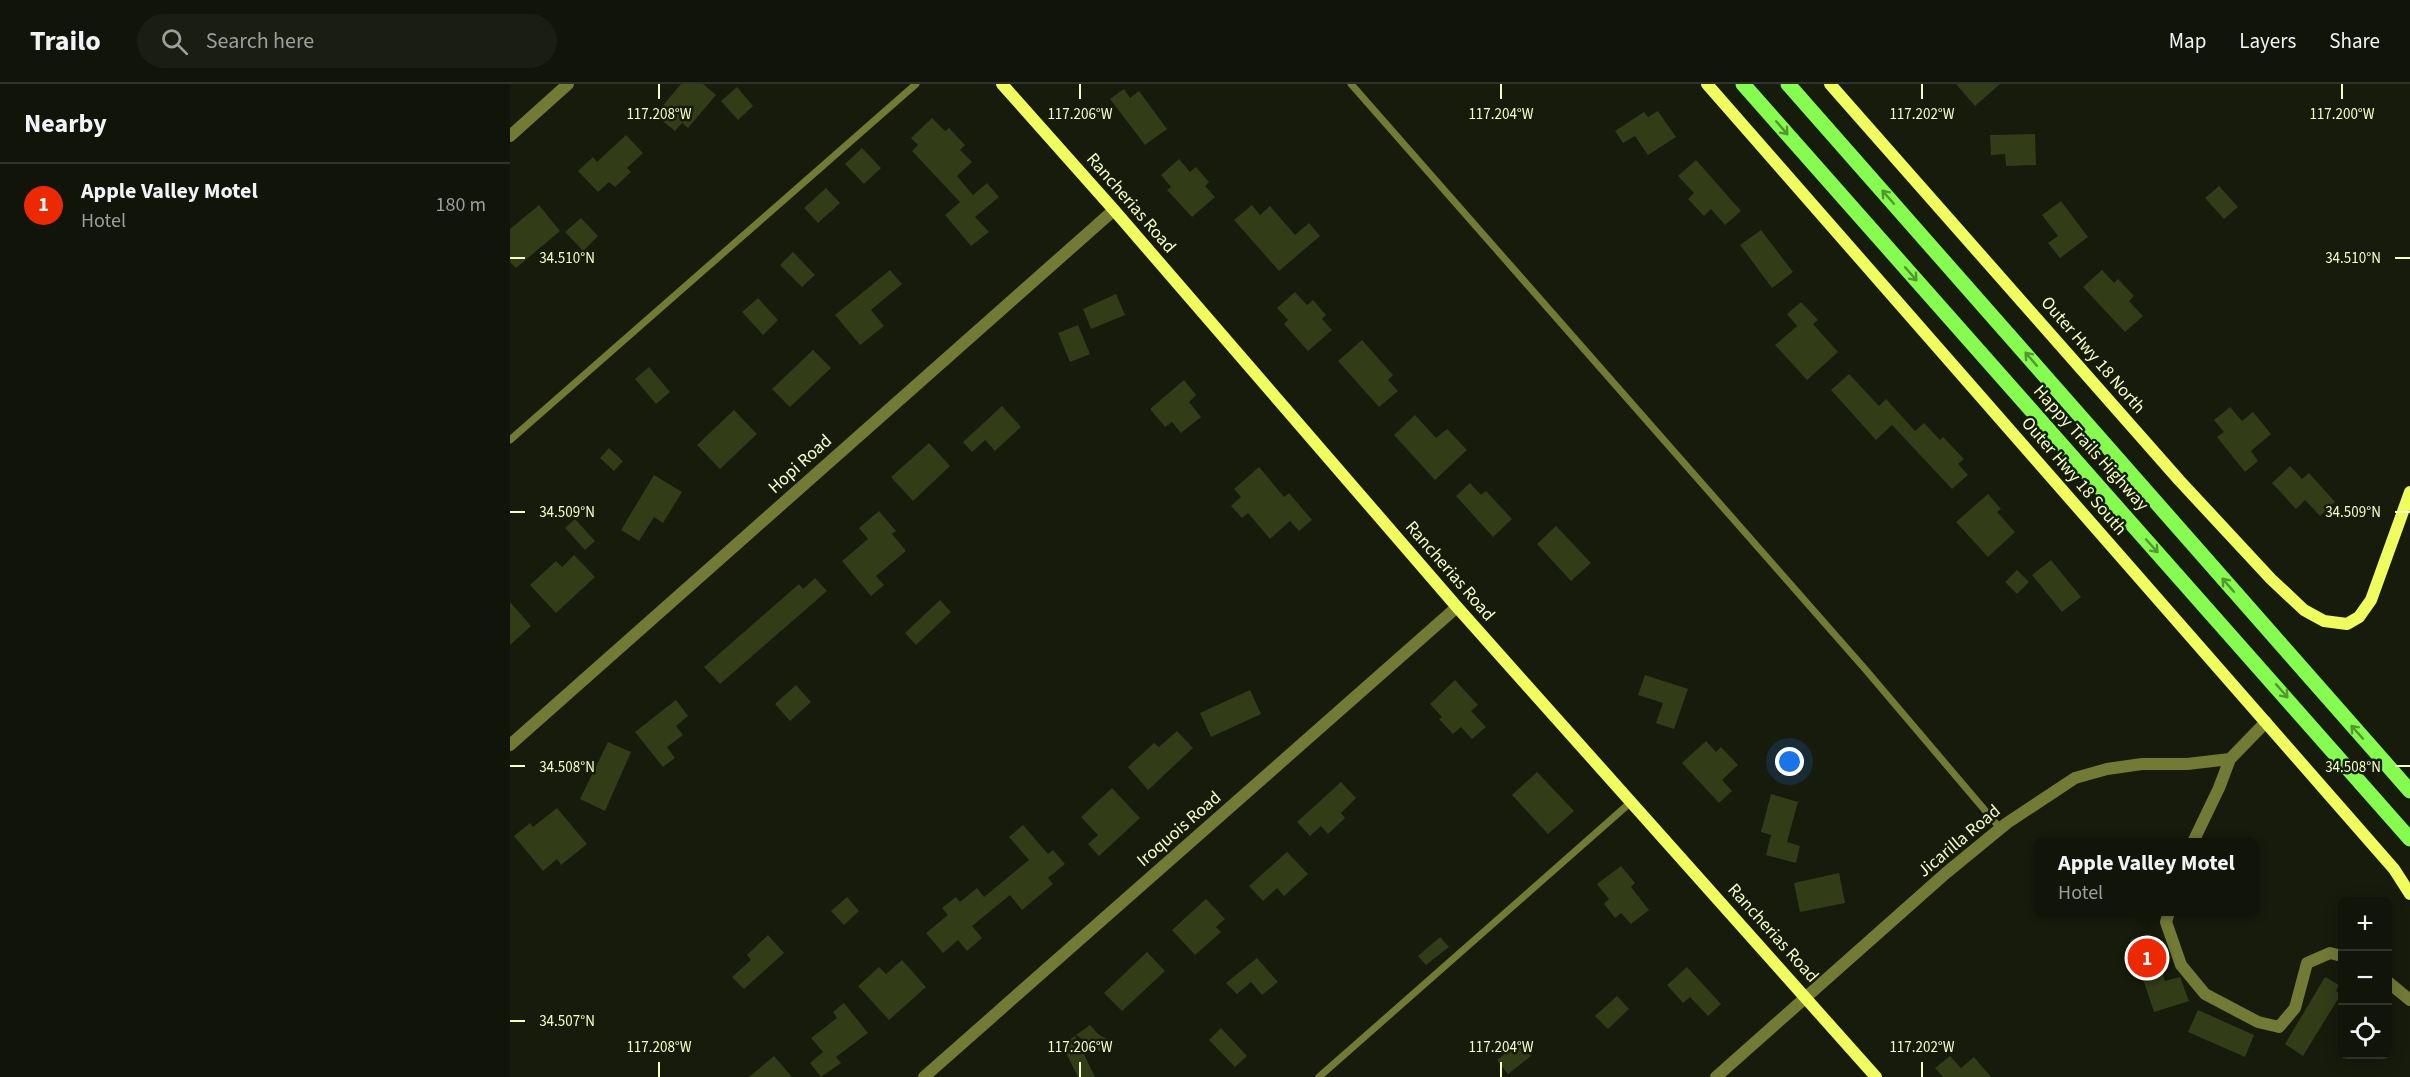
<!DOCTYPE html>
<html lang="en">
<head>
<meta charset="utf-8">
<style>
  :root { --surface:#111408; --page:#1a1d12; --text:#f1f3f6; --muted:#9c9e9c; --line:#303329; --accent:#ed2904 }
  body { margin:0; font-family:"Source Sans 3",sans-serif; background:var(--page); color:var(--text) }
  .controls { position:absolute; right:18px; bottom:18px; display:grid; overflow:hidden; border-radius:9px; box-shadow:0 3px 15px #0003 }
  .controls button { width:54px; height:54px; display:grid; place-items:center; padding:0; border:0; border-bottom:2px solid var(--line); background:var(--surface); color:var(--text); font:30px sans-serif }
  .you { position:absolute; left:1280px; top:678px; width:21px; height:21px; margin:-15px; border:4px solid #fff; border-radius:50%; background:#1a73e8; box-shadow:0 0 0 9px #1a73e833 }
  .badge { display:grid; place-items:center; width:39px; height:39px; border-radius:50%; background:var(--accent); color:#fff; font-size:20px; font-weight:700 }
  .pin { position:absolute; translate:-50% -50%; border:3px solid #fff; box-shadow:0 2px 6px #0006 }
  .popup { position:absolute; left:1524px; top:754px; width:225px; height:78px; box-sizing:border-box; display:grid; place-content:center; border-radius:9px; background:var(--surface); filter:drop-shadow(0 2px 4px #0005); font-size:20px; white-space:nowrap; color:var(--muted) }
  .popup b { font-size:22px; color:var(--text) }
  .popup::after { content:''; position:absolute; left:50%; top:100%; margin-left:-12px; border:12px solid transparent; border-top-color:var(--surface) }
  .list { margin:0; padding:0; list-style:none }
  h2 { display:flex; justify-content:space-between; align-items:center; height:78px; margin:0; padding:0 24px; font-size:26px }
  h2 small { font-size:20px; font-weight:400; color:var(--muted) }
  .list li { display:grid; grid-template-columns:39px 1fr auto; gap:18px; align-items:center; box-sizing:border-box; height:84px; padding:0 24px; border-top:2px solid var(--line) }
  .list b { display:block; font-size:22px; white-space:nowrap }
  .list p { margin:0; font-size:20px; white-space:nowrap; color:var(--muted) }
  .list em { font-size:20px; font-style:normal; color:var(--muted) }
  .icon { flex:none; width:33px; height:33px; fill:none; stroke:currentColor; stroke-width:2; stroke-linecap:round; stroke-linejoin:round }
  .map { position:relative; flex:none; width:1900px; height:993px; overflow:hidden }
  header { display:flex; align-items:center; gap:36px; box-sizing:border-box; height:84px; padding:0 30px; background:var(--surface); border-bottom:2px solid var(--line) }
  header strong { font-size:28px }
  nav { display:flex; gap:33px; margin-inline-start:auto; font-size:21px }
  .search { width:420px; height:54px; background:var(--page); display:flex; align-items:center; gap:15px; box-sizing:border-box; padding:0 21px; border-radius:33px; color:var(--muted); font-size:22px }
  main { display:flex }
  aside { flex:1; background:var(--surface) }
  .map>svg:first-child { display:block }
  .building { fill:#323c17 }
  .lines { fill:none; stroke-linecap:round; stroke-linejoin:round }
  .lane { stroke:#737a36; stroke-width:7 }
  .street { stroke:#737a36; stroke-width:12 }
  .secondary { stroke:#effd5f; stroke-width:12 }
  .primary { stroke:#85fc4f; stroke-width:15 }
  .oneway { stroke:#549730 }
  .ticks { fill:none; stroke:#f4fec6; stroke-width:2 }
  .labels { text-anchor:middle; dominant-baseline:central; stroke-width:5; stroke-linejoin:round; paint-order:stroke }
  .street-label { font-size:18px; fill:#f4fec6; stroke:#171b0b }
  .ticks-label { font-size:15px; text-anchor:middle; fill:#f4fec6; stroke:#171b0b; stroke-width:5; stroke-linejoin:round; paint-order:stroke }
</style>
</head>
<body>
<header>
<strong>Trailo</strong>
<div class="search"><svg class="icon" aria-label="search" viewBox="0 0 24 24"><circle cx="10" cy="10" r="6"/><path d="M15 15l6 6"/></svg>Search here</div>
<nav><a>Map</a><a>Layers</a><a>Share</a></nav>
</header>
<main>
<aside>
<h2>Nearby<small></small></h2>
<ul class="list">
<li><span class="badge">1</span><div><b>Apple Valley Motel</b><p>Hotel</p></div><em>180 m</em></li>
</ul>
</aside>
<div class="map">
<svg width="1900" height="993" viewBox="0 0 1900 993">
  <rect width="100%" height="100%" fill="#171b0b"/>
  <!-- building -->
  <path class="building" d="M 171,0 L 193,0 L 206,11 L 178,44 L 172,39 L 165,47 L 145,31 Z
    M 1446,0 L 1490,0 L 1465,22 Z
    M 227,3 L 243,22 L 228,36 L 211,17 Z
    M 614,5 L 620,14 L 629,7 L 657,45 L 635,61 L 600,15 Z
    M 1148,27 L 1166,53 L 1138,71 L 1125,52 L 1113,59 L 1105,47 L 1134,28 L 1138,33 Z
    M 422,34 L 435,47 L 439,44 L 455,61 L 450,66 L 462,78 L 447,92 L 463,111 L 477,99 L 489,113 L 465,133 L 479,148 L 461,162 L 435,131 L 450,118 L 402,67 L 408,61 L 401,54 Z
    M 1525,50 L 1526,81 L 1496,82 L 1495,70 L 1481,71 L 1480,51 Z
    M 116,51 L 133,69 L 117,84 L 121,88 L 105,103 L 99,98 L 88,108 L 68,87 L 83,73 L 87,78 Z
    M 352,64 L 371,84 L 354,100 L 335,80 Z
    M 669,75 L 680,88 L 686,83 L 699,98 L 695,102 L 705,113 L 682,133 L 657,106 L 661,103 L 651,91 Z
    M 1186,76 L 1231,127 L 1215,141 L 1201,125 L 1194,132 L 1178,115 L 1184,109 L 1168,92 Z
    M 1709,102 L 1728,123 L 1714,135 L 1695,114 Z
    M 316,104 L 330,119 L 308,139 L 294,124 Z
    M 1551,117 L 1578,153 L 1550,174 L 1538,159 L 1548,152 L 1532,131 Z
    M 29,121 L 50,147 L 6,184 L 0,178 L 0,145 Z
    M 742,121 L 750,131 L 760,122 L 785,151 L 799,139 L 810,152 L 769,187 L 724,136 Z
    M 71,134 L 88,152 L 73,167 L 55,148 Z
    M 1251,146 L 1283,188 L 1262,204 L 1230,161 Z
    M 283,168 L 305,191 L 292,203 L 270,181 Z
    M 380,186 L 392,200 L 361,226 L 374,242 L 350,261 L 325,231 Z
    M 1592,186 L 1604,199 L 1608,195 L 1624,212 L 1619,217 L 1633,232 L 1615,248 L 1573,203 Z
    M 785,208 L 797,221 L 803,216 L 816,231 L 812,235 L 822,246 L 798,267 L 774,240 L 778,236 L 767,224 Z
    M 606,210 L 615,231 L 581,245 L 573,225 Z
    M 248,214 L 268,236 L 253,251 L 232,228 Z
    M 1291,218 L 1308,236 L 1303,240 L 1328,268 L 1297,296 L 1265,261 L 1287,242 L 1277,230 Z
    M 568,241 L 580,270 L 560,278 L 548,249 Z
    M 852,256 L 883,291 L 878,296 L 888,307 L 869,323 L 828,277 Z
    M 303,266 L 321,284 L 280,323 L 262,305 Z
    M 139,283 L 160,308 L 146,320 L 125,295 Z
    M 1339,290 L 1369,322 L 1376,315 L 1405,347 L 1414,339 L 1430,356 L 1433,353 L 1454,375 L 1448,380 L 1458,391 L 1442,405 L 1382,341 L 1366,356 L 1321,306 Z
    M 674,296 L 686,311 L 679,318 L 691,333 L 671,349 L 662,338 L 655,343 L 640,325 Z
    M 492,322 L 511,343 L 485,367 L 475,356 L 462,368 L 453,358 Z
    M 1720,323 L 1732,337 L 1743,328 L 1761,350 L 1741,367 L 1748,377 L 1735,388 L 1707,353 L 1714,348 L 1704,336 Z
    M 224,326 L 247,350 L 210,385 L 187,361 Z
    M 905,331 L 926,354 L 937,345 L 957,366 L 925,396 L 884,351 Z
    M 419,359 L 440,382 L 403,417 L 381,393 Z
    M 99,364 L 113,377 L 104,387 L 90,374 Z
    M 1780,382 L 1792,395 L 1799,389 L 1825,418 L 1810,432 L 1795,416 L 1786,425 L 1762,399 Z
    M 749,383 L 774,413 L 779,409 L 802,436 L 789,447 L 780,437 L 760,455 L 738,429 L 732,434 L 721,422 L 731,413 L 724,405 Z
    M 144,391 L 172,408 L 153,439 L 144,433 L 129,457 L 111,446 Z
    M 960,399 L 971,411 L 976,407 L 1002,435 L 983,453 L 946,412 Z
    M 1478,410 L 1491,425 L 1487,428 L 1505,448 L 1478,473 L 1446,438 Z
    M 369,427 L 386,447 L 382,450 L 396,467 L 366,492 L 374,501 L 361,512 L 332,477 L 358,455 L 349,444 Z
    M 65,435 L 85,457 L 75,466 L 55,444 Z
    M 1046,442 L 1081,479 L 1061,497 L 1027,460 Z
    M 64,471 L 85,493 L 46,529 L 20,501 L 46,477 L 52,483 Z
    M 1541,476 L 1571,513 L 1552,528 L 1522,491 Z
    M 1507,486 L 1519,498 L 1507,510 L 1495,498 Z
    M 305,494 L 317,507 L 210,600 L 194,583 L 289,500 L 293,505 Z
    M 430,516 L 441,528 L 406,561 L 395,549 Z
    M 0,518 L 21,542 L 0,561 Z
    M 1135,591 L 1178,605 L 1164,645 L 1146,639 L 1153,619 L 1128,611 Z
    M 945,596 L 968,621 L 961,627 L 976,643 L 962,655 L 951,643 L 943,650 L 929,635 L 932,633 L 920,620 Z
    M 286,601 L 301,618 L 280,637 L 265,620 Z
    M 740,606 L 751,630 L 701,653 L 690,629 Z
    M 166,616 L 178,632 L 166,642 L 173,651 L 157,663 L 165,674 L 153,683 L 125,648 Z
    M 667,647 L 683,664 L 638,706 L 618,683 L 644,659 L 649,663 Z
    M 1196,657 L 1206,668 L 1211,663 L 1228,681 L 1212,696 L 1222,707 L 1209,719 L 1172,679 Z
    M 98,658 L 121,668 L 95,727 L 70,715 Z
    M 1027,688 L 1064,727 L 1038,750 L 1002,711 Z
    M 831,698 L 846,714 L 831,729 L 835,734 L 818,750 L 811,742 L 800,752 L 787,738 Z
    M 602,704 L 630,734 L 589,772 L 578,760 L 588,751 L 571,733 Z
    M 1261,710 L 1288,718 L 1277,758 L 1290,762 L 1286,779 L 1256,771 L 1261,751 L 1251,748 Z
    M 47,724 L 77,760 L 51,781 L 47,775 L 33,787 L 4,752 L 20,739 L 23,743 Z
    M 513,741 L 538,770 L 543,766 L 555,780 L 538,794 L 543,800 L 512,826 L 500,811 L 462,842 L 472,854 L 457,867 L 448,856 L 433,869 L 416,849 L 438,831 L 432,824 L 446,813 L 450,818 L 467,804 L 474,813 L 519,776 L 499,753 Z
    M 777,768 L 798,790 L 774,812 L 767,804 L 753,817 L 739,802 Z
    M 1111,782 L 1125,799 L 1121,803 L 1139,826 L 1121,840 L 1111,829 L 1105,834 L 1094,820 L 1099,815 L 1087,800 Z
    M 1329,789 L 1335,819 L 1290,828 L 1284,799 Z
    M 337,813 L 349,827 L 334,841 L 321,827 Z
    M 696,815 L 715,835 L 706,843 L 711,848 L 685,871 L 662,846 Z
    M 1640,850 L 1655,897 L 1670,893 L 1679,917 L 1644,928 L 1620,856 Z
    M 258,851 L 274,869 L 234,905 L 222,893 L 241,876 L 237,871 Z
    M 930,853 L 939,863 L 916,881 L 908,872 Z
    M 637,868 L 655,887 L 612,927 L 594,909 Z
    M 747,874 L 768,898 L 752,911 L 741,898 L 727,910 L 716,899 Z
    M 392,876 L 416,903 L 379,936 L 348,902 L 369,883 L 376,890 Z
    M 1177,883 L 1211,920 L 1198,932 L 1180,913 L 1173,919 L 1157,901 Z
    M 1815,893 L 1829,901 L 1826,907 L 1831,910 L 1793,972 L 1775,960 Z
    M 1107,912 L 1119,925 L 1098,945 L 1085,932 Z
    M 334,919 L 358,949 L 326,973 L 331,979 L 311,993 L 300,979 L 313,968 L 301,954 L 327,934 L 323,928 Z
    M 1688,926 L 1744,951 L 1735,973 L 1678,948 Z
    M 580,941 L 588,950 L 602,958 L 594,970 L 566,951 Z
    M 711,944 L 737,972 L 725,983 L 699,956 Z
    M 565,952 L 585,993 L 568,993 L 552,961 Z
    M 1010,958 L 1021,972 L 998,990 L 987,976 Z
    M 264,972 L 282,993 L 239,993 Z
    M 1440,972 L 1451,984 L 1464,973 L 1481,993 L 1433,993 L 1425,984 Z"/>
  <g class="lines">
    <!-- lane -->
    <path class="lane" d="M 841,0 L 1355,585 L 1490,744
      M 0,356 L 406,0
      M 809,993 L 1121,718"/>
    <!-- street -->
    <path class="street" d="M 0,52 L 58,0
      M 0,661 L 604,126
      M 1683,758 L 1709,704 L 1720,675
      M 1659,828 L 1656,838 L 1671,881 L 1695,910 L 1748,938 L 1769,943 L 1785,924 L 1797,879 L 1820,869 L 1832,872
      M 1878,898 L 1900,916
      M 414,993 L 947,523
      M 1206,993 L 1436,789 L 1497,739 L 1565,694 L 1597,685 L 1632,680 L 1677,680 L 1720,675 L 1756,638"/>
    <!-- secondary -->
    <path class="secondary" d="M 492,0 L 604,126 L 947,523 L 1366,993
      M 1197,0 L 1884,785 L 1900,810
      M 1320,0 L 1669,396 L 1761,495 L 1794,526 L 1814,537 L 1837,540 L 1849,533 L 1861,516 L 1900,408"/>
    <!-- primary -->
    <path class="primary" d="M 1233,0 L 1900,755
      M 1278,0 L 1900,707"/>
  </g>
  <!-- one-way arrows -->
  <defs><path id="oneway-shaft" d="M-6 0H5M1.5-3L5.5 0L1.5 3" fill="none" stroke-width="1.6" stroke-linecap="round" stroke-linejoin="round" transform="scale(1.5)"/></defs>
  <g class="oneway">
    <use href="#oneway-shaft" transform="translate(1272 44) rotate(49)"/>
    <use href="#oneway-shaft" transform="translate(1378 113) rotate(-131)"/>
    <use href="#oneway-shaft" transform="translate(1401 190) rotate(49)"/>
    <use href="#oneway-shaft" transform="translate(1521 275) rotate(-131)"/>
    <use href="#oneway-shaft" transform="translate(1642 462) rotate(48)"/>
    <use href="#oneway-shaft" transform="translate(1718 501) rotate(-131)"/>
    <use href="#oneway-shaft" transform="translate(1772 607) rotate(49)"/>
    <use href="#oneway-shaft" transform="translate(1847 648) rotate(-132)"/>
  </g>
  <!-- ticks -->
  <path class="ticks" d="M 149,0 L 149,15M 570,0 L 570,15M 991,0 L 991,15M 1412,0 L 1412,15M 1832,0 L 1832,15M 0,174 L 15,174M 1885,174 L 1900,174M 0,428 L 15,428M 1885,428 L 1900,428M 0,682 L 15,682M 1885,682 L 1900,682M 0,937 L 15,937M 149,978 L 149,993M 570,978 L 570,993M 991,978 L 991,993M 1412,978 L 1412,993"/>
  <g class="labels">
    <!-- street labels -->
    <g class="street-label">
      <text transform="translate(621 119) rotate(49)">Rancherias Road</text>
      <text transform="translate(1583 271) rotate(49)">Outer Hwy 18 North</text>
      <text transform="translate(1581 364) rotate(48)">Happy Trails Highway</text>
      <text transform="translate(290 380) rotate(-42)">Hopi Road</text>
      <text transform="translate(1564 392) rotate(49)">Outer Hwy 18 South</text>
      <text transform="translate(940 487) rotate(49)">Rancherias Road</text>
      <text transform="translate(669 745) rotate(-41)">Iroquois Road</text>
      <text transform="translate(1449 757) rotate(-40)">Jicarilla Road</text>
      <text transform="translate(1263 849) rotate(48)">Rancherias Road</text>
    </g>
  </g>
  <g class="ticks-label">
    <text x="149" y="35">117.208°W</text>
    <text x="570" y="35">117.206°W</text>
    <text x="991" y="35">117.204°W</text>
    <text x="1412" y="35">117.202°W</text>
    <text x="1832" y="35">117.200°W</text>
    <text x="57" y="179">34.510°N</text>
    <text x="1843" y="179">34.510°N</text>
    <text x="57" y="433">34.509°N</text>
    <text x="1843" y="433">34.509°N</text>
    <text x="57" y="688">34.508°N</text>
    <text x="1843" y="688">34.508°N</text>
    <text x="57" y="942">34.507°N</text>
    <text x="149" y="968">117.208°W</text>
    <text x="570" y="968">117.206°W</text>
    <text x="991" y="968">117.204°W</text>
    <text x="1412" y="968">117.202°W</text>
  </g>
</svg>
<div class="controls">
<button>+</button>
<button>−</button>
<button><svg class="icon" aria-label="locate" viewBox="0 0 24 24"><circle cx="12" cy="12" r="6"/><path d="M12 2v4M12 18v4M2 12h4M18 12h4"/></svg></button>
</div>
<div class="you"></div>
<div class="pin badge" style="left:1637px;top:874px">1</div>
<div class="popup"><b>Apple Valley Motel</b>Hotel</div>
</div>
</main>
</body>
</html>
